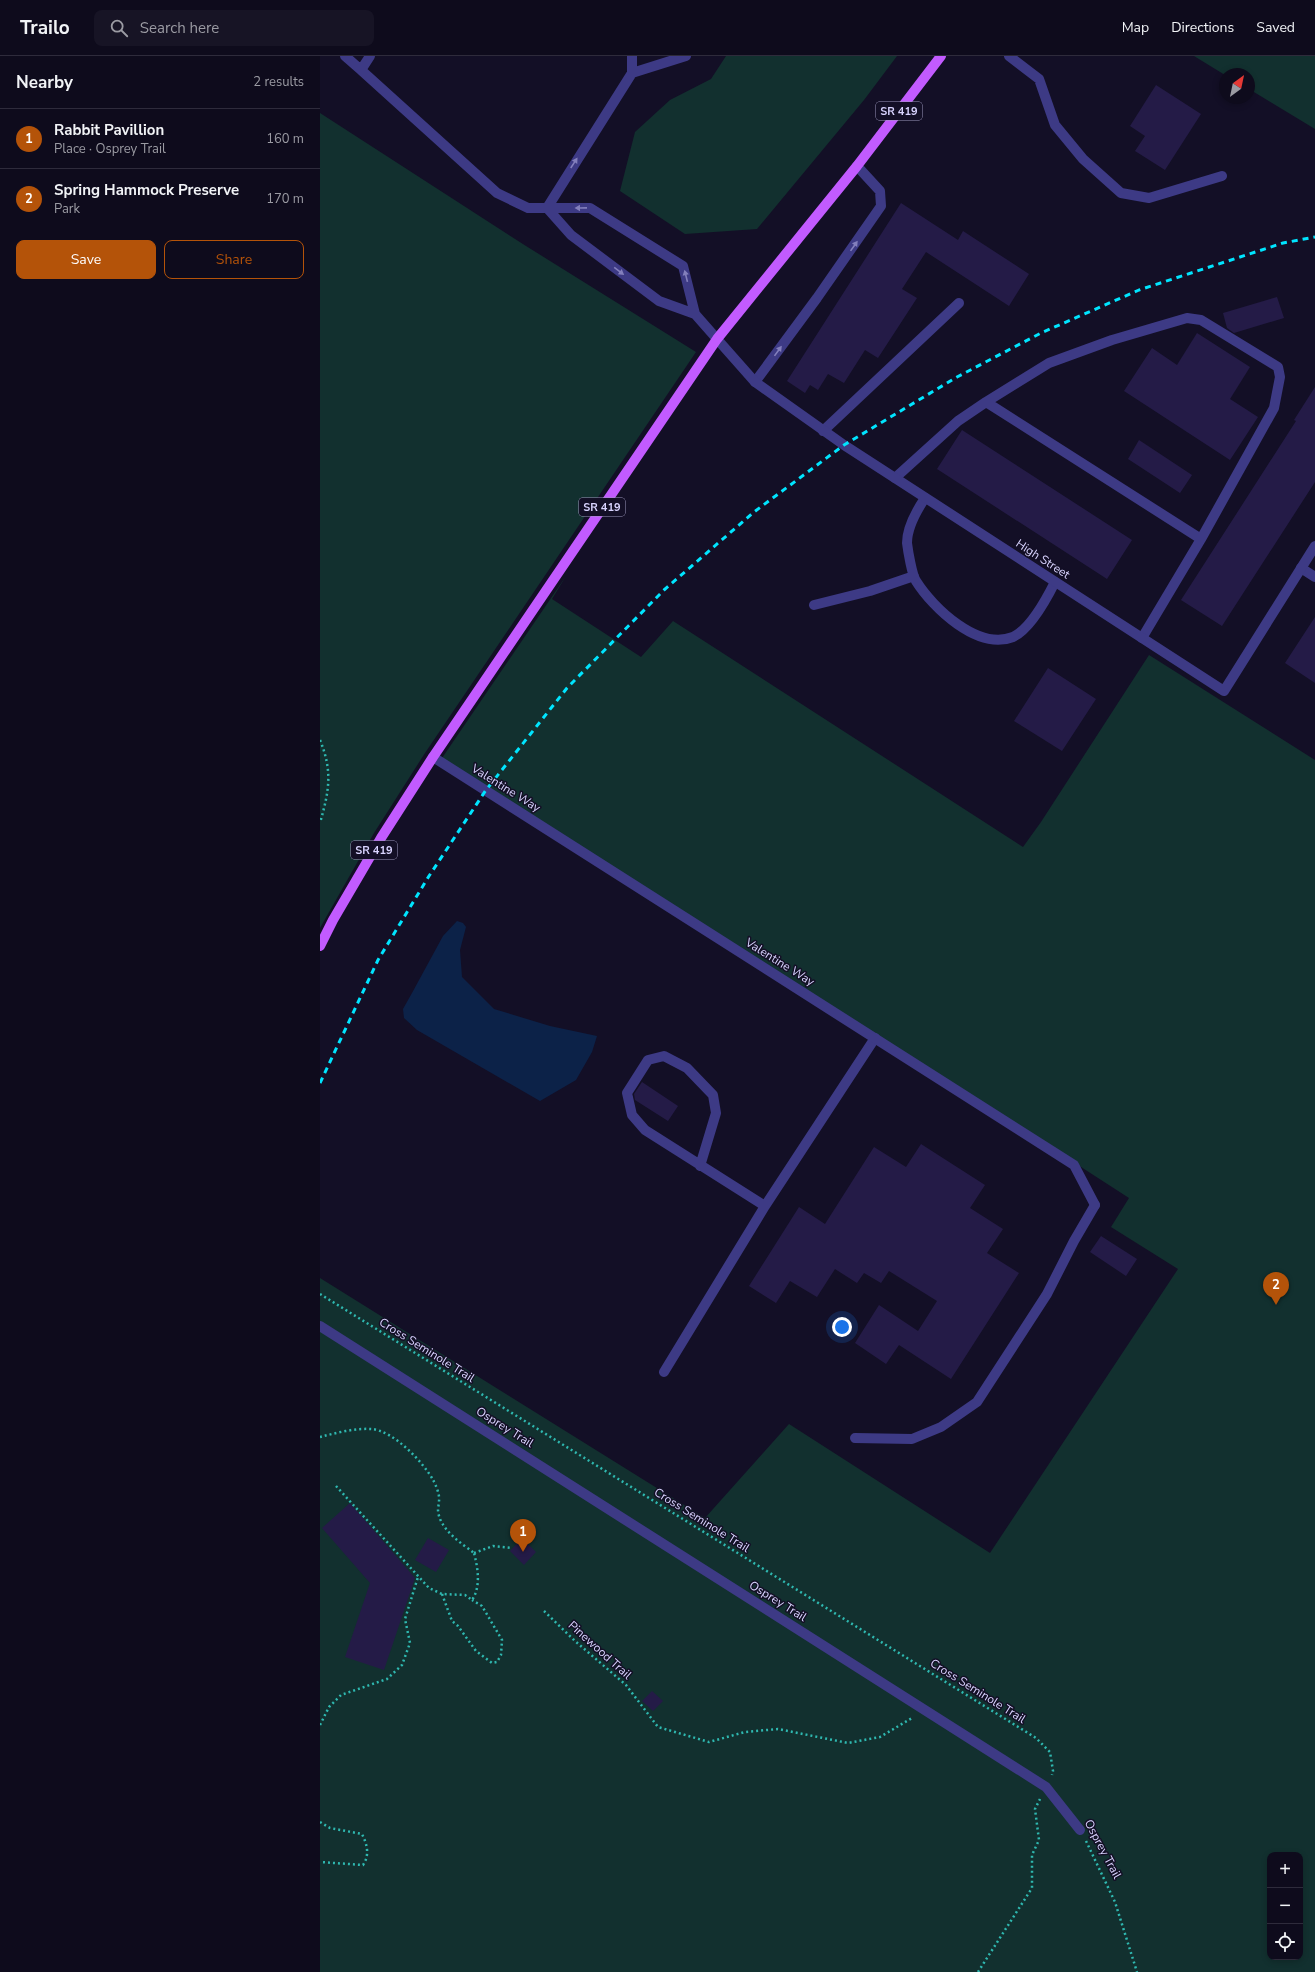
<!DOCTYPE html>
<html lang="en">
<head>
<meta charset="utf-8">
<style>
  :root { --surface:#0e0b1c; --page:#171425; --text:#f1f3f6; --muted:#9b9ba3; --line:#2e2b3b; --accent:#b45309 }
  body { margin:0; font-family:"Nunito Sans",sans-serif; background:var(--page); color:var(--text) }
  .controls { position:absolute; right:12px; bottom:12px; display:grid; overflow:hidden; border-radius:8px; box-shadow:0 2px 6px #0003 }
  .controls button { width:36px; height:36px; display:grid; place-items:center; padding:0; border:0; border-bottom:1px solid var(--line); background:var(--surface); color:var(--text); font:20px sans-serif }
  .compass { position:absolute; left:899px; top:12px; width:36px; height:36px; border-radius:50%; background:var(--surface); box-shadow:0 2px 6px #0003; rotate:33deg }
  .you { position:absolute; left:522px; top:1271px; width:14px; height:14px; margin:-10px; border:3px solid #fff; border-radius:50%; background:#1a73e8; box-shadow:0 0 0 6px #1a73e833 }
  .badge { display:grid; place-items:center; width:26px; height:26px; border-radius:50%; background:var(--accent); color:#fff; font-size:13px; font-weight:700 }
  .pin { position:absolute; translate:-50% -33px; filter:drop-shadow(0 1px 2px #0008) }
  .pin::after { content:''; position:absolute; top:21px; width:14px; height:12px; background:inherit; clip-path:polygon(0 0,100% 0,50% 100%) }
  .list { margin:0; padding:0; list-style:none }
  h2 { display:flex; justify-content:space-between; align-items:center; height:52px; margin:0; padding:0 16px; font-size:17px }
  h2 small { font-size:13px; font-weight:400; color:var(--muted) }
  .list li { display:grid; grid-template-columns:26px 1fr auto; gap:12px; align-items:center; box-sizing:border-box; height:60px; padding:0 16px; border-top:1px solid var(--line) }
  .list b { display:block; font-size:15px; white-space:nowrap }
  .list p { margin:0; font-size:13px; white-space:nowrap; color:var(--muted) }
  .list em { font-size:13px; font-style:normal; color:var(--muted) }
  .actions { display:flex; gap:8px; padding:12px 16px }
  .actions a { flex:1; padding:9px 0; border:1px solid var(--accent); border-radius:8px; text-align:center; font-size:14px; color:var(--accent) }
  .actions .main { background:var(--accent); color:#fff }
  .icon { flex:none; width:22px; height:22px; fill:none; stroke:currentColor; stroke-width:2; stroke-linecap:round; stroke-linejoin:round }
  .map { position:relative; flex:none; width:995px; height:1916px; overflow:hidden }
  header { display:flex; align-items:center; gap:24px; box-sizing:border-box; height:56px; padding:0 20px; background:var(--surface); border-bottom:1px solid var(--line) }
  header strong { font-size:19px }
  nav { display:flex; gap:22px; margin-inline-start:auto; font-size:14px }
  .search { width:280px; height:36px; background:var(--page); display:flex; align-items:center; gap:10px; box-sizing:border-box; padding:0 14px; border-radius:8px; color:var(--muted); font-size:15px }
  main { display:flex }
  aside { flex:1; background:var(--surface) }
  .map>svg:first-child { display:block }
  .green { fill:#12302f; fill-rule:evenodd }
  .water { fill:#0c2248 }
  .building { fill:#241b47 }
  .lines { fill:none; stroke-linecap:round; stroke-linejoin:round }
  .path { stroke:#2fb8b0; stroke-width:2.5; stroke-dasharray:2 3; stroke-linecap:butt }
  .lane { stroke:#3d3a85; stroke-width:10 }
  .street { stroke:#3d3a85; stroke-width:10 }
  .primary { stroke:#c25bff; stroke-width:10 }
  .rail { stroke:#00e5ff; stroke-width:3; stroke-dasharray:6 5; stroke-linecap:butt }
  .oneway { fill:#837fbc }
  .labels { text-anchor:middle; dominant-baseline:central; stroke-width:3; stroke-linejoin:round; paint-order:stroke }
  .shield { fill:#130f26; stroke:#9e99be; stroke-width:1 }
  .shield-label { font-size:11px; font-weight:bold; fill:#d9d4ff }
  .street-label { font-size:12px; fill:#d9d4ff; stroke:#130f26 }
</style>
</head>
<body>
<header>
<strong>Trailo</strong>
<div class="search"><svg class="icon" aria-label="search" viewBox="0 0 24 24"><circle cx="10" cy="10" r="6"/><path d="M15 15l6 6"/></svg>Search here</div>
<nav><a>Map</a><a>Directions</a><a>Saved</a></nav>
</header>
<main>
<aside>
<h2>Nearby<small>2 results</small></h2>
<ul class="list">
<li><span class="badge">1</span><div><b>Rabbit Pavillion</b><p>Place · Osprey Trail</p></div><em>160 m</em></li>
<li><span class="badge">2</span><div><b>Spring Hammock Preserve</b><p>Park</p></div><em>170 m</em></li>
</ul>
<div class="actions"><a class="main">Save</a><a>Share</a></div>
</aside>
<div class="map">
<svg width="995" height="1916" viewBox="0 0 995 1916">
  <rect width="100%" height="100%" fill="#130f26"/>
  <!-- green -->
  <path class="green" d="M 406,0 L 577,0 L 544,44 L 437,173 L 365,178 L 300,135 L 315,76 L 350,44 L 391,23 Z
    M 874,0 L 995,0 L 995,73 L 929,33 L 929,18 L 905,19 Z
    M 0,57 L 206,190 L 376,296 L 105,697 L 54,777 L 0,872 Z
    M 246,520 L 232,543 L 321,601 L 353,565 L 703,791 L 721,766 L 829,599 L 995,704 L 995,1916 L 0,1916 L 0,1222 L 385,1462 L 469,1368 L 670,1497 L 858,1213 L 791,1171 L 809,1142 L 543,970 L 120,705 ZM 950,1799 L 980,1799 L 980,1901 L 950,1901 Z"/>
  <!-- water -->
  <path class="water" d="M 137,865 L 143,867 L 146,871 L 140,894 L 142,921 L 174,953 L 230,970 L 277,980 L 272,996 L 256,1024 L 220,1045 L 97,974 L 84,962 L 83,953 L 92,937 L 123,880 Z"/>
  <!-- building -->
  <path class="building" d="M 836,29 L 881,58 L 845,114 L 815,95 L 825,80 L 810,70 Z
    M 581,147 L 638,184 L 643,175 L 709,218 L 689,250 L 606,196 L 582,233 L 597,242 L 558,302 L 545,294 L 524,327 L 508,318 L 498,334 L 490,329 L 485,337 L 467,325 Z
    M 957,241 L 964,262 L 914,277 L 907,272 L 903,257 Z
    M 877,277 L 930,311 L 910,343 L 938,361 L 910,404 L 804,335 L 832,292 L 857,309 Z
    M 995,331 L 995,426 L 902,570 L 861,544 L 976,365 L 974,364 Z
    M 642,374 L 812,484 L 787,523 L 617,413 Z
    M 819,384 L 872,419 L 860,437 L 808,403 Z
    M 995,561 L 995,627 L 965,607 Z
    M 728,612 L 776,643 L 742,695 L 694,665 Z
    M 322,1026 L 358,1050 L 348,1065 L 315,1044 L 314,1038 Z
    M 601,1088 L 665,1129 L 650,1152 L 683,1173 L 667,1197 L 699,1217 L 631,1323 L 579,1289 L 566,1308 L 535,1287 L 559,1249 L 598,1275 L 617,1245 L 569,1215 L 561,1227 L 544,1217 L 537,1227 L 515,1213 L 497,1241 L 470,1225 L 456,1247 L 429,1230 L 479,1151 L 505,1168 L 554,1091 L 586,1111 Z
    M 781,1180 L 817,1203 L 806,1220 L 770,1196 Z
    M 30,1447 L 95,1522 L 64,1614 L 25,1601 L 50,1527 L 2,1472 Z
    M 108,1482 L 129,1494 L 116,1516 L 95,1504 Z
    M 202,1482 L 216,1496 L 204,1509 L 190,1495 Z
    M 332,1635 L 343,1645 L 333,1655 L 322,1645 Z"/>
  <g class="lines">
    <!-- path -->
    <path class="path" d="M 0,684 C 13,716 9,735 0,767
      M 0,1238 L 716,1682 L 730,1696 L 733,1715 L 732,1719
      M 0,1381 C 16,1377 34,1372 51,1373 C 73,1374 104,1407 113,1424 C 116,1429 120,1439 119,1445 C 119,1448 118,1451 118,1454 C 119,1473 141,1487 154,1497
      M 16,1430 L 109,1532 L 122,1538 L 145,1539 L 152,1544 C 161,1531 158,1512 154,1497
      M 154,1497 L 173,1490 L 192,1492
      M 122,1538 L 132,1565 L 138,1570 L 156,1595 L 172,1607 L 177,1606 L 181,1599 L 182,1584 L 162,1550 L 152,1544
      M 224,1555 L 255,1585 L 306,1629 L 338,1671 L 389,1686 L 425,1676 L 458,1673 L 528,1687 L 560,1681 L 592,1662
      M 0,1669 L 9,1651 L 21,1639 L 67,1623 L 82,1609 L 90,1587 L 85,1563 L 98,1521
      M 0,1766 L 10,1772 L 42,1778 C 47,1788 50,1799 43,1809 L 0,1806
      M 766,1785 L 795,1846 L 817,1916
      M 658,1916 L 712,1832 L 712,1799 L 719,1784 L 715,1753 L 720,1743"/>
    <!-- lane -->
    <path class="lane" d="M 25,0 L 41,14
      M 50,0 L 41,14 L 177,137 L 208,152 L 227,152 L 312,17 L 312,0
      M 689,0 L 719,23 L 735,69 L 763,103 L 801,137 L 829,142 L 902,120
      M 312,17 L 366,0
      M 375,258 L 339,245 L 251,179 L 227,152 L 270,152 L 363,210 L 375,258 L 397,283
      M 435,326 L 497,242 L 561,150 L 560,135 L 537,110
      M 666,346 L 729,307 L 792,284 L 867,262 L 881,264 L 958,311 L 960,321 L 954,352 L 881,483
      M 503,375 L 639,247
      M 575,422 L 638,365 L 666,346 L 881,483 L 822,582
      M 605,442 C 597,454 587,471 587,487 C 588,495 592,519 596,525 C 613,552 658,595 693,581 C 710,573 727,542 735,526
      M 981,512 L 995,521
      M 494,549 L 550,535 L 594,520
      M 380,1110 L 396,1057 L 393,1039 L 367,1012 L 344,1000 L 328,1004 L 307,1037 L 312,1059 L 325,1074 L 445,1150
      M 344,1316 L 445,1150 L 555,982
      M 535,1382 L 592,1383 L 621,1371 L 657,1346 L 727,1238 L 754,1185 L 775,1149"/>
    <!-- street -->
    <path class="street" d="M 397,283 L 435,326 L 524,389 L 904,635 L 995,490
      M 113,701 L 754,1109 L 775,1149
      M 0,1270 L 726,1731 L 760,1774"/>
    <!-- primary -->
    <path class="primary" d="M 0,890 L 13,864 L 61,782 L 113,701 L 397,283 L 537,110 L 621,0"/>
    <!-- rail -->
    <path class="rail" d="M 0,1027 L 58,904 L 109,820 L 166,734 L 247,632 L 344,534 L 434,456 L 524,389 L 637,321 L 721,277 L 819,234 L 963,187 L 995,181"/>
  </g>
  <!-- one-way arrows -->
  <defs><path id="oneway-solid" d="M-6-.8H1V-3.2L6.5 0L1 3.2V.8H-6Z"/></defs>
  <g class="oneway">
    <use href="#oneway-solid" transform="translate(254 107) rotate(-57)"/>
    <use href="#oneway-solid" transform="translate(261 152) rotate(179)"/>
    <use href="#oneway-solid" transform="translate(534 190) rotate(-55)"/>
    <use href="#oneway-solid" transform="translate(299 215) rotate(37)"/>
    <use href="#oneway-solid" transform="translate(366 220) rotate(-104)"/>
    <use href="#oneway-solid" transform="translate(458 295) rotate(-54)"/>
  </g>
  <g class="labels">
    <!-- shield labels -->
    <g class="shield">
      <rect x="556" y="46" width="46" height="18" rx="3"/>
      <rect x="259" y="442" width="46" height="18" rx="3"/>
      <rect x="31" y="785" width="46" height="18" rx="3"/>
    </g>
    <g class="shield-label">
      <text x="579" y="55">SR 419</text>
      <text x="282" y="451">SR 419</text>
      <text x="54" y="794">SR 419</text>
    </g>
    <!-- street labels -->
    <g class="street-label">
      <text transform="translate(723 503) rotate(33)">High Street</text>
      <text transform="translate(186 732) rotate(32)">Valentine Way</text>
      <text transform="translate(460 906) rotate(32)">Valentine Way</text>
      <text transform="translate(107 1294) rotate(32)">Cross Seminole Trail</text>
      <text transform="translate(185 1371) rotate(32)">Osprey Trail</text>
      <text transform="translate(382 1464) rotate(32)">Cross Seminole Trail</text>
      <text transform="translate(458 1545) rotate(32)">Osprey Trail</text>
      <text transform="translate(280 1594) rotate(42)">Pinewood Trail</text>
      <text transform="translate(658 1635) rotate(32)">Cross Seminole Trail</text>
      <text transform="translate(783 1793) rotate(62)">Osprey Trail</text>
    </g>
  </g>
</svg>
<div class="controls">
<button>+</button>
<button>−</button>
<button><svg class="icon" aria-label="locate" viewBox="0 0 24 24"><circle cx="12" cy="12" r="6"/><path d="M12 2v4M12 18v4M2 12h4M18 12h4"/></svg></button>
</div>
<svg class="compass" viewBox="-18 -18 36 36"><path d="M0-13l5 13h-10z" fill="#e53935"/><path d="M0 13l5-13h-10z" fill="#9b9ba3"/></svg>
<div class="you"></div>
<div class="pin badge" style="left:203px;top:1496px">1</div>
<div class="pin badge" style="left:956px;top:1249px">2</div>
</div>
</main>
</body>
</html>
